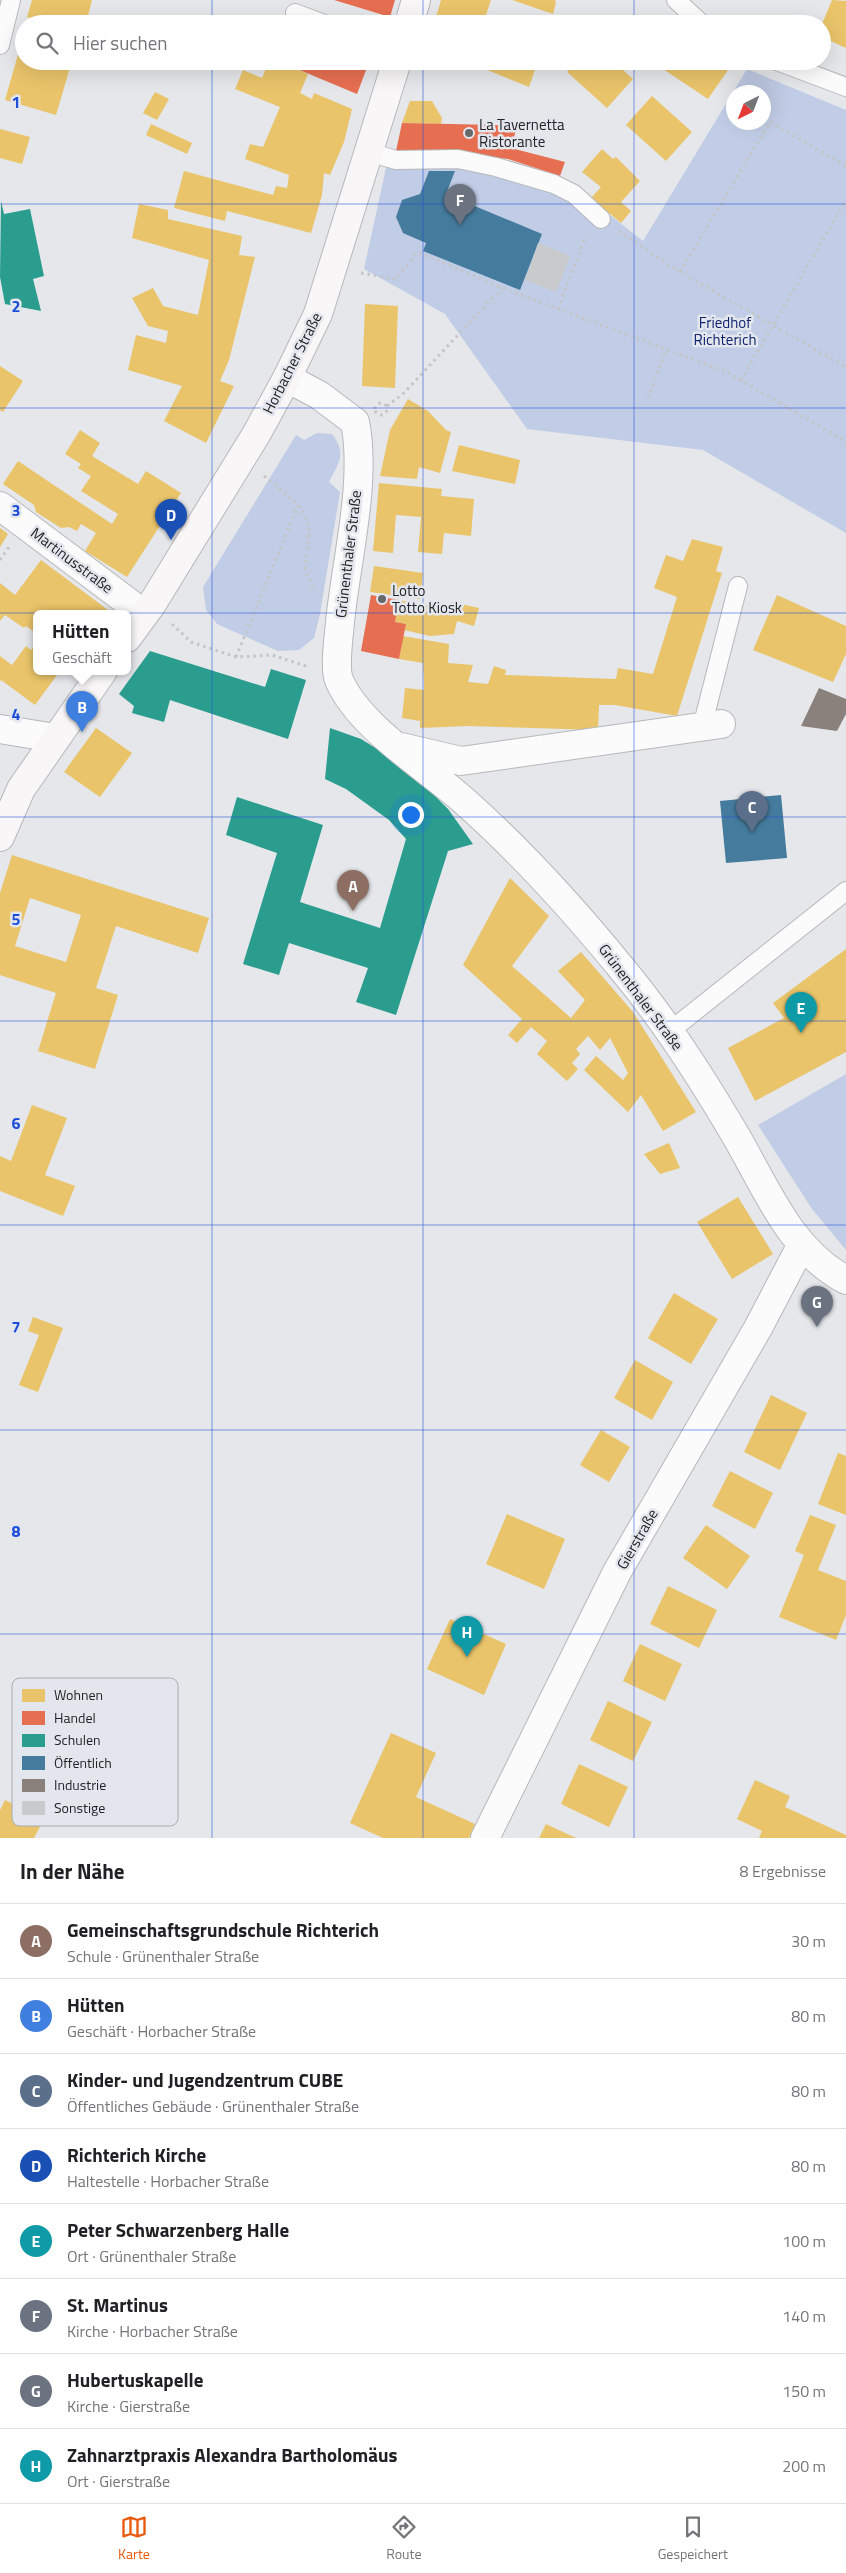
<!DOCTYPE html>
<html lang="de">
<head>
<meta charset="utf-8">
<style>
  :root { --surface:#fff; --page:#f6f6f6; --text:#202124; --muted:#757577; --line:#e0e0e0; --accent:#ea580c }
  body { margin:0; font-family:"Titillium Web",sans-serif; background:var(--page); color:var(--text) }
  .compass { position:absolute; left:726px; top:85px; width:45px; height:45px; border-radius:50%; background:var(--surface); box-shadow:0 5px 20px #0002; rotate:222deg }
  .you { position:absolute; left:410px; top:814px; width:18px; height:18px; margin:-12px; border:4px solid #fff; border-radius:50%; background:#1a73e8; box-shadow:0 0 0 8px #1a73e833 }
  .badge { display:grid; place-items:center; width:32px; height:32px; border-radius:50%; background:var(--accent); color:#fff; font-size:16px; font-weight:700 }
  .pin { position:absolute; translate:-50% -41px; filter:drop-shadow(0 1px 2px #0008) }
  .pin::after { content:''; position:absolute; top:26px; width:18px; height:15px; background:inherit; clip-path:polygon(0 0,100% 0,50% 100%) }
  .popup { position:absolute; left:33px; top:610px; width:98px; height:65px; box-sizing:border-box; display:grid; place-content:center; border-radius:8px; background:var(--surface); filter:drop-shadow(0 1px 4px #0005); font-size:16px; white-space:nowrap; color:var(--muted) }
  .popup b { font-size:19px; color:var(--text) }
  .popup::after { content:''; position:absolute; left:50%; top:100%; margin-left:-10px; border:10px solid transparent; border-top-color:var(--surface) }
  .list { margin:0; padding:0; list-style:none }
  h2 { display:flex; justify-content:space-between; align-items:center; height:65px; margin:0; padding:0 20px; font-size:21px }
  h2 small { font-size:16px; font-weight:400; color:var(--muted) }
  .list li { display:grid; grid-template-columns:32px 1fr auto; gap:15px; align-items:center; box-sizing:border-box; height:75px; padding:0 20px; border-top:1px solid var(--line) }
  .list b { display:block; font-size:19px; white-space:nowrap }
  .list p { margin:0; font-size:16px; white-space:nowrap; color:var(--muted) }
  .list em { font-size:16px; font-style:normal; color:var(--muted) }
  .icon { flex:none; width:28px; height:28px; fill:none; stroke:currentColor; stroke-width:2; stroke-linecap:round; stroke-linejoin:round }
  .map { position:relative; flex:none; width:846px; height:1838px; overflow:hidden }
  .search { position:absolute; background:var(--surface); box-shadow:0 5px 20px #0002; left:15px; right:15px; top:15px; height:55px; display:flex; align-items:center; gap:12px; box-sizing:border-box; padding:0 18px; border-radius:28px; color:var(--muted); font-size:19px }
  .sheet { height:665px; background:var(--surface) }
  nav { display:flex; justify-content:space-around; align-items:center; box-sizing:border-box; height:70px; border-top:1px solid var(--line); background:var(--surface); font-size:14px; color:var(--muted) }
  nav a { display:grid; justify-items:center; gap:2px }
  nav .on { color:var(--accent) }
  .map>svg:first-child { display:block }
  .green { fill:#c1cde6; fill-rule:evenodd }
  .homes { fill:#e9c46a; fill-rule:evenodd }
  .shops { fill:#e76f51 }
  .schools { fill:#2a9d8f }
  .public { fill:#457b9d }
  .industry { fill:#8a817c }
  .building { fill:#c9cacc }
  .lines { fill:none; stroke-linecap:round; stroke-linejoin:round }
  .lane-casing { stroke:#b6b8ba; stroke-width:20 }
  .street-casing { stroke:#b6b8ba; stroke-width:30 }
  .secondary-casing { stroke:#b6b8ba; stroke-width:30 }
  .path { stroke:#c4c5c6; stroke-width:3; stroke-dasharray:2.5 4; stroke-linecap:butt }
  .lane { stroke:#fbfbfc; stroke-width:18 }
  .street { stroke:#fbfbfc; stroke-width:28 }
  .secondary { stroke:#f9f6f7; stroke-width:28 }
  .grid { fill:none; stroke:#1d4ed8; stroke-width:1; stroke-opacity:0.55 }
  .poi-dot { fill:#67686b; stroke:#e3e6ec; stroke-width:2 }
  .labels { text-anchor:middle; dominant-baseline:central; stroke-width:5; stroke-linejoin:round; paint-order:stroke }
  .poi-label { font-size:15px; fill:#232427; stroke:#e3e6ec; text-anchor:start }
  .park-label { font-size:15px; fill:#10256f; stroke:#e3e6ec }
  .street-label { font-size:15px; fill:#232427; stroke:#e3e6ec }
  .key { fill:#e3e6ec; stroke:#a9acb1; stroke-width:1 }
  .key-label { font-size:14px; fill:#232427 }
  .grid-label { font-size:16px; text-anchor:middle; font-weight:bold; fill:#1d4ed8; stroke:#e3e6ec; stroke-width:5; stroke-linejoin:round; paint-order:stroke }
</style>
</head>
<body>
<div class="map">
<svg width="846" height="1838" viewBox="0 0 846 1838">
  <rect width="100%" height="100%" fill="#e5e7ea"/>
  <!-- green -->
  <path class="green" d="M 747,69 L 846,110 L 846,533 L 703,450 L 527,429 L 445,314 L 364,269 L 389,154 L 578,190 L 643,241 ZM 734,92 L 764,92 L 764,122 L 734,122 Z
    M 317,433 L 332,434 C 347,453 339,463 329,482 L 340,492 L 320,614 L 314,638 L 299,650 L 278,651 L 217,624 L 206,610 L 203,587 L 296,435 L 304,440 Z
    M 846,1074 L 846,1250 L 812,1209 L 758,1125 Z"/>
  <!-- homes -->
  <path class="homes" d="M 32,0 L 92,0 L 86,24 L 50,24 L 27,17 Z
    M 441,0 L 491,0 L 483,24 L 434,24 Z
    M 512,0 L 555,0 L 556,2 L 553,14 Z
    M 832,0 L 846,1 L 846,48 L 822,37 L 822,24 Z
    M 23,37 L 24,61 L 72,61 L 56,115 L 5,100 Z
    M 269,61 L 278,61 L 308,74 L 300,93 L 312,99 L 314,93 L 352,109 L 344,142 L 330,175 L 324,173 L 322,195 L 311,233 L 227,211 L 225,221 L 174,208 L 184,171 L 273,195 L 276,186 L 287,188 L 289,175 L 245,159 L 250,144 L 263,147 L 280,107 L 235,89 L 243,70 L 262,78 Z
    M 465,61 L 538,61 L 529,87 Z
    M 576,61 L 613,61 L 633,79 L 607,108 L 567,72 Z
    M 668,61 L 722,61 L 730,67 L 708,99 L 663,69 Z
    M 155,92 L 169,99 L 157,120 L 143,113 Z
    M 652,96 L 692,132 L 666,161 L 626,125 Z
    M 410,101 L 432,101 L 442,118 L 441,124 L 402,123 Z
    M 151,124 L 192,143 L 187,154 L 146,135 Z
    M 0,129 L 30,137 L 22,164 L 0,158 Z
    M 602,149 L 613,159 L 616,157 L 640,181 L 621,202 L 631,211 L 621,223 L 591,198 L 601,187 L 582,172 Z
    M 139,204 L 168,210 L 168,219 L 242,236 L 239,255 L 255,257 L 229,360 L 220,381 L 234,386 L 206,443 L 164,421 L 182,386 L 128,370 L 136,335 L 166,343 L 168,331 L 148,326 L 132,298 L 153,288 L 163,306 L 198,315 L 209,260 L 132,238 Z
    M 365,304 L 398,306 L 395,388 L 362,386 Z
    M 0,366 L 23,381 L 3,412 L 0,410 Z
    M 408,399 L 428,411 L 446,430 L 451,432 L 440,473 L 419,467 L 417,479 L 380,476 L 390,430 Z
    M 80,430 L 100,443 L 92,456 L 138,484 L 146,471 L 181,493 L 127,577 L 85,551 L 96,533 L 81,524 L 77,531 L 69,527 L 61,528 L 36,512 L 34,505 L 3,484 L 18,461 L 112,524 L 118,514 L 81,491 L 91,476 L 78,468 L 81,464 L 65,454 Z
    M 459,445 L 520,460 L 515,484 L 452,471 Z
    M 379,483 L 442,489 L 441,496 L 474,499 L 471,536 L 444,533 L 442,554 L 418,552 L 421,517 L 396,515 L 393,553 L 373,551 Z
    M 0,528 L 8,534 L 0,547 Z
    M 692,539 L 723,547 L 716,571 L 722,573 L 677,716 L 615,705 L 599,705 L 598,730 L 467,726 L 420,728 L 420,721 L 402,718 L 405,688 L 424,690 L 424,681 L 423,663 L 399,659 L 403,636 L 449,644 L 448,663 L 473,665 L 468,682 L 488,684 L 494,666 L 506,670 L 505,675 L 616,679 L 618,668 L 653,674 L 677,597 L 654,588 L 666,555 L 683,561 Z
    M 41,560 L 108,610 L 106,613 L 37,613 L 37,634 L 26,626 L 24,628 L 5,615 L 0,621 L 0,583 L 15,595 Z
    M 374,566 L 423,573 L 420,599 L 370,592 Z
    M 777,595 L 846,626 L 846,654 L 833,682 L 753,650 Z
    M 399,600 L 450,610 L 451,602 L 479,608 L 474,626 L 457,621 L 454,634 L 430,636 L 404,630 L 406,624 L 395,622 Z
    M 37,642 L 37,671 L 60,671 L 35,705 L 1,680 L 0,682 L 0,656 L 12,665 L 26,646 L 31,650 Z
    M 96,728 L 132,753 L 100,797 L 64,772 Z
    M 12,855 L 209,918 L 198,953 L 116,926 L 96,988 L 118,995 L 95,1069 L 38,1051 L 56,993 L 0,975 L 0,893 ZM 30,898 L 81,915 L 66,962 L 15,946 Z
    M 510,878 L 549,916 L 512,966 L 571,1018 L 585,1000 L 558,971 L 581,952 L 633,1012 L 696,1112 L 663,1131 L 641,1095 L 628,1112 L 584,1070 L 596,1056 L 623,1080 L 628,1073 L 610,1038 L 600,1050 L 588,1036 L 576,1049 L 580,1054 L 572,1063 L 578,1069 L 567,1081 L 537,1054 L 547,1041 L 531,1027 L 517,1043 L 508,1035 L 522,1019 L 463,965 Z
    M 846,949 L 846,1052 L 755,1101 L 728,1048 L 784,1018 L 773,1003 Z
    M 32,1105 L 67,1118 L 45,1175 L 75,1186 L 63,1216 L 0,1191 L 0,1156 L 11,1161 Z
    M 669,1143 L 680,1168 L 660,1174 L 644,1154 Z
    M 738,1197 L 773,1254 L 732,1279 L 697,1222 Z
    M 674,1293 L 718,1319 L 691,1364 L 648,1338 Z
    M 33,1317 L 63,1328 L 38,1392 L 19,1385 L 39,1335 L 28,1331 Z
    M 635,1360 L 673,1382 L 652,1420 L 614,1398 Z
    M 771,1395 L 807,1413 L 780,1470 L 744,1452 Z
    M 601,1430 L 630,1447 L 609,1482 L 580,1465 Z
    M 838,1453 L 846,1456 L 846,1515 L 818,1504 Z
    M 730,1471 L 773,1493 L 755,1529 L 712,1506 Z
    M 507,1514 L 565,1539 L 544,1589 L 486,1564 Z
    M 810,1515 L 836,1525 L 818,1570 L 846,1581 L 846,1615 L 836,1640 L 779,1617 L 804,1555 L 795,1551 Z
    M 706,1525 L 750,1556 L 727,1589 L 683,1558 Z
    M 668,1586 L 717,1610 L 699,1648 L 650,1624 Z
    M 450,1619 L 506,1644 L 484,1695 L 427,1669 Z
    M 640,1644 L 682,1664 L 665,1701 L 623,1681 Z
    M 608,1701 L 652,1722 L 633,1761 L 590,1740 Z
    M 391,1733 L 436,1753 L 416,1797 L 475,1824 L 469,1838 L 383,1838 L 350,1823 Z
    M 579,1764 L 628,1787 L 609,1827 L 561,1804 Z
    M 755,1780 L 790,1796 L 785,1807 L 846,1835 L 846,1838 L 759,1838 L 762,1831 L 737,1819 Z
    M 5,1800 L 44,1819 L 34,1838 L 0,1838 L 0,1810 Z
    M 546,1824 L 576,1838 L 539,1838 Z"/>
  <!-- shops -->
  <path class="shops" d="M 334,0 L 395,0 L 390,17 Z
    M 278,61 L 346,61 L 366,70 L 357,94 Z
    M 402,123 L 497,125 L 516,130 L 511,148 L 565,162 L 560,176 L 508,159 L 460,153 L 396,151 Z
    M 371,595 L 399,600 L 395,622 L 406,624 L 399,659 L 361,651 Z"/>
  <!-- schools -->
  <path class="schools" d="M 1,201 L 4,214 L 30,209 L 44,276 L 33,279 L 41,311 L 5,304 L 0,277 Z
    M 150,651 L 265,687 L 271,669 L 306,680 L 288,739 L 170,700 L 164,722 L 132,713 L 134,706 L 119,694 Z
    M 330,728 L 361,739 L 390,757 L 420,781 L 448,809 L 473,844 L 448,851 L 396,1015 L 356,1002 L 368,968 L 289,943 L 279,975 L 243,964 L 277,853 L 226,835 L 237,797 L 323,825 L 300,902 L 380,928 L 406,839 L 389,820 L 346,789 L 325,779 Z"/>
  <!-- public -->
  <path class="public" d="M 429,171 L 455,171 L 446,194 L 542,234 L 520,290 L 423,251 L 426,243 L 403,233 L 396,217 L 402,200 L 420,194 Z
    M 781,795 L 787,858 L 726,863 L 720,801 Z"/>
  <!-- industry -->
  <path class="industry" d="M 819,688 L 846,699 L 846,714 L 837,731 L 801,726 Z"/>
  <!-- building -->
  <path class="building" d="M 538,243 L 570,256 L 556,292 L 525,280 Z"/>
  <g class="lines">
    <defs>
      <path id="lane" d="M 676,0 L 702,24
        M 295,13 L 324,24
        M 0,45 L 11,0
        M 777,61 L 846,87
        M 368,152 L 396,160 L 458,159 L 496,167 L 554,184 L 574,194 L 601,219
        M 702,727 L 738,586
        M 670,1031 L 846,891"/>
      <path id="street" d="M 287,378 L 319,395 L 355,422 C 367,482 346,561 340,622 C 339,636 334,667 339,680 C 359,727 425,766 463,800 C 521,851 574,910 623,970 C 663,1018 698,1072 730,1126 C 764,1181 786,1248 846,1280
        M 0,506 L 144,614
        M 0,729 L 55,738
        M 401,747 L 461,761 L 721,724
        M 485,1838 L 617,1572 L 758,1328 L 801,1246"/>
      <path id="secondary" d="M 409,24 L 416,0
        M 127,638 L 152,604 L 257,433 L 287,378 L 318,314 L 397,61
        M 0,837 L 21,789 L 103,671"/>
    </defs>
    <!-- lane casing -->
    <use href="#lane" class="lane-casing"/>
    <!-- street casing -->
    <use href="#street" class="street-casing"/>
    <!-- secondary casing -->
    <use href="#secondary" class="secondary-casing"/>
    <!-- path -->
    <path class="path" d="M 619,231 L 680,272 L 846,367
      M 680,272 L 770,122 L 846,166
      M 361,273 L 396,279 L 418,252 L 500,287 L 727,372 L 846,442
      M 558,309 L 586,235
      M 741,380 L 846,200
      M 648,398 L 666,350
      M375 409a6 6 0 1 1 12 0a6 6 0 1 1-12 0Z
      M 387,406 L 404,393 L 497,293 L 500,287
      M 264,476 L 298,504 L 310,525 L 305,569 L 314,591
      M 0,560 L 9,547
      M 172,624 L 191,642 L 236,657 L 272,655 L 309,667
      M 236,657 L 298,505"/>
    <!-- lane -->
    <use href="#lane" class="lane"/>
    <!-- street -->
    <use href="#street" class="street"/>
    <!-- secondary -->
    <use href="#secondary" class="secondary"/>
  </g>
  <!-- grid -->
  <path class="grid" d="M 212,0 L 212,24M 423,0 L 423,24M 634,0 L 634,24M 212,61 L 212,1838M 423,61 L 423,1838M 634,61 L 634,1838M 0,204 L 846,204M 0,408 L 846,408M 0,613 L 846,613M 0,817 L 846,817M 0,1021 L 846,1021M 0,1225 L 846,1225M 0,1430 L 846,1430M 0,1634 L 846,1634"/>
  <!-- markers -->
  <g class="poi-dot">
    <circle cx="469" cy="133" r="5"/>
    <circle cx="382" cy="599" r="5"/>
  </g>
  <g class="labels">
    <!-- poi labels -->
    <g class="poi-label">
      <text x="479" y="124">La Tavernetta<tspan x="479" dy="17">Ristorante</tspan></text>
      <text x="392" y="590">Lotto<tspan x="392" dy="17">Totto Kiosk</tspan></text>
    </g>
    <!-- park labels -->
    <g class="park-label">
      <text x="725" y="322">Friedhof<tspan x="725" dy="17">Richterich</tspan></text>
    </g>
    <!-- street labels -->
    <g class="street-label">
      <text transform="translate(292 363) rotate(-63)">Horbacher Straße</text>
      <text transform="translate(348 554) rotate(-83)">Grünenthaler Straße</text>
      <text transform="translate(72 560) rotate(37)">Martinusstraße</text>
      <text transform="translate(641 997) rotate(53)">Grünenthaler Straße</text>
      <text transform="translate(637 1539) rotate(-60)">Gierstraße</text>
    </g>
  </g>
  <!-- legend -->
  <rect x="12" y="1678" width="166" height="148" rx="8" class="key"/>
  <rect x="22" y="1689" width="23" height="13" fill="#e9c46a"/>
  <rect x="22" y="1711" width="23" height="14" fill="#e76f51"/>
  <rect x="22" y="1734" width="23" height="13" fill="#2a9d8f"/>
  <rect x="22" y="1756" width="23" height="14" fill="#457b9d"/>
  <rect x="22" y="1779" width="23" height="13" fill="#8a817c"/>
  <rect x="22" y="1801" width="23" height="14" fill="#c9cacc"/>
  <g class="key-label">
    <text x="54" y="1700">Wohnen</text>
    <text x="54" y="1723">Handel</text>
    <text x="54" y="1745">Schulen</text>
    <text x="54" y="1768">Öffentlich</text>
    <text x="54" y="1790">Industrie</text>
    <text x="54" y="1813">Sonstige</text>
  </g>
  <g class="grid-label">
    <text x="16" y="108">1</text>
    <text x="16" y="312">2</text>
    <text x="16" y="516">3</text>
    <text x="16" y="720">4</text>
    <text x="16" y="925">5</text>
    <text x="16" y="1129">6</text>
    <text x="16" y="1333">7</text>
    <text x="16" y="1537">8</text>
  </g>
</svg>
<svg class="compass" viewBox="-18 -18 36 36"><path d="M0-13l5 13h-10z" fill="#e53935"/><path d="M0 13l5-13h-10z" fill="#757577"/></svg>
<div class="you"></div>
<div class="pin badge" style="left:353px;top:911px;background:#8d6e63">A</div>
<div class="pin badge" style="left:82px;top:732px;background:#3f7fe0">B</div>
<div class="popup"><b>Hütten</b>Geschäft</div>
<div class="pin badge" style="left:752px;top:832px;background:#5c6f8a">C</div>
<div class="pin badge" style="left:171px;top:540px;background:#1a4fb4">D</div>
<div class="pin badge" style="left:801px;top:1033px;background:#0f9aa8">E</div>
<div class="pin badge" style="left:460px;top:225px;background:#6b7280">F</div>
<div class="pin badge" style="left:817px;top:1327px;background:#6b7280">G</div>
<div class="pin badge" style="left:467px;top:1657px;background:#0f9aa8">H</div>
<div class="search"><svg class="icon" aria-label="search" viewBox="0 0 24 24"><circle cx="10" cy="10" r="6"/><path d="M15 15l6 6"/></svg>Hier suchen</div>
</div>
<section class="sheet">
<h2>In der Nähe<small>8 Ergebnisse</small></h2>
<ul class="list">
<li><span class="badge" style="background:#8d6e63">A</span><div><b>Gemeinschaftsgrundschule Richterich</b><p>Schule · Grünenthaler Straße</p></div><em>30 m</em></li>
<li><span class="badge" style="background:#3f7fe0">B</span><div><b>Hütten</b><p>Geschäft · Horbacher Straße</p></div><em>80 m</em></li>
<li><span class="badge" style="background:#5c6f8a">C</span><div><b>Kinder- und Jugendzentrum CUBE</b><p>Öffentliches Gebäude · Grünenthaler Straße</p></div><em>80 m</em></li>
<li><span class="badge" style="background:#1a4fb4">D</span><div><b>Richterich Kirche</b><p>Haltestelle · Horbacher Straße</p></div><em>80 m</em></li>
<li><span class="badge" style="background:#0f9aa8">E</span><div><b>Peter Schwarzenberg Halle</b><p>Ort · Grünenthaler Straße</p></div><em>100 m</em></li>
<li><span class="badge" style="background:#6b7280">F</span><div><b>St. Martinus</b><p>Kirche · Horbacher Straße</p></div><em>140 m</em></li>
<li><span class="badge" style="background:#6b7280">G</span><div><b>Hubertuskapelle</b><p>Kirche · Gierstraße</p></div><em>150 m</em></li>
<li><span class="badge" style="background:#0f9aa8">H</span><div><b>Zahnarztpraxis Alexandra Bartholomäus</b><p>Ort · Gierstraße</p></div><em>200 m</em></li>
</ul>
</section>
<nav>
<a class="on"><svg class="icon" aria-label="map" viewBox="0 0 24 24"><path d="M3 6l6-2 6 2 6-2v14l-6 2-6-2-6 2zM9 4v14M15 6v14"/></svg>Karte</a>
<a><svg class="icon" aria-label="directions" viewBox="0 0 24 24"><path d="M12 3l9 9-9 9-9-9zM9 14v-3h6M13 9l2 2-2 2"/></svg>Route</a>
<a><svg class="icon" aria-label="saved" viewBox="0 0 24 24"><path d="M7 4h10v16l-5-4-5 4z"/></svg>Gespeichert</a>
</nav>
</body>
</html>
